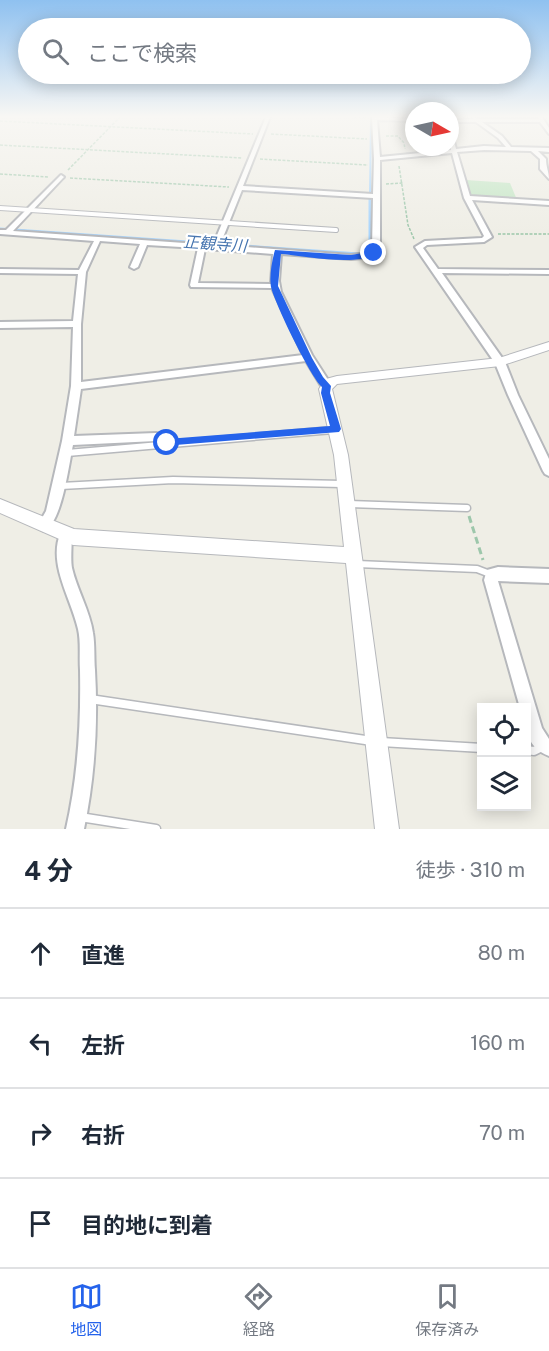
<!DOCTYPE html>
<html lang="ja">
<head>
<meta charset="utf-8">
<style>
  :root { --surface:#fff; --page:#f6f6f7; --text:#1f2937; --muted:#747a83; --line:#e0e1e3; --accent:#2563eb }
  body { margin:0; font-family:"Public Sans","Noto Sans JP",sans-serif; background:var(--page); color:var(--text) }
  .controls { position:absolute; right:18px; bottom:18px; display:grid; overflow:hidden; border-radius:0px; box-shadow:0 3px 15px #0003 }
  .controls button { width:54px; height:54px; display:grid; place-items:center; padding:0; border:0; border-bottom:2px solid var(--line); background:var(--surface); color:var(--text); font:30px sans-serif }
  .compass { position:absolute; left:405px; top:102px; width:54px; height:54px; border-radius:50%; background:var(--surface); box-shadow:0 3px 15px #0003; rotate:99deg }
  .stop { position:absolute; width:18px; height:18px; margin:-14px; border:4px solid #2563eb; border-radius:50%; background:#fff }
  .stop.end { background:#2563eb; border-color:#fff; box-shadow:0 2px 6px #0008 }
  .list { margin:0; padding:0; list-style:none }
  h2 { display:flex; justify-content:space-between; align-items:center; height:78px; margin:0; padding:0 24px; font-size:26px }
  h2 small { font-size:20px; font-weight:400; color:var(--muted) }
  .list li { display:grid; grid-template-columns:39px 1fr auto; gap:18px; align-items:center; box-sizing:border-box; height:90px; padding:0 24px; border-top:2px solid var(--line) }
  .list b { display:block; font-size:22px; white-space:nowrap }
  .list em { font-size:20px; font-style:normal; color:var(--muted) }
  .icon { flex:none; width:33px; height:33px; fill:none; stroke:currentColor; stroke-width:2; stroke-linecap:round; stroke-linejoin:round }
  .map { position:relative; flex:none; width:549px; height:829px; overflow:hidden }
  .search { position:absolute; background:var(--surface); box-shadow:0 3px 15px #0003; left:18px; right:18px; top:18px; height:66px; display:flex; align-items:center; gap:15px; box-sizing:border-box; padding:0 21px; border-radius:33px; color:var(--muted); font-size:22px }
  .sheet { height:438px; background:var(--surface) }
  nav { display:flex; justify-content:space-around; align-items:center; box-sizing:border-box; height:84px; border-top:2px solid var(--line); background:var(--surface); font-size:16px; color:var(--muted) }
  nav a { display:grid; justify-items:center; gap:3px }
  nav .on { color:var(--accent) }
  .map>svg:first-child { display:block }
  .green { fill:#c4e6c5 }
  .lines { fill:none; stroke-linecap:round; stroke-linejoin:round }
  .stream-far1 { stroke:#a9d5fd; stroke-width:2 }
  .stream { stroke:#a9d5fd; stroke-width:3 }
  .service-far2-casing { stroke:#b6b8bc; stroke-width:6 }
  .service-far1-casing { stroke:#b6b8bc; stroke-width:9 }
  .service-casing { stroke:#b6b8bc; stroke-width:11 }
  .minor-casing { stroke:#b6b8bc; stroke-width:4 }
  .tertiary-casing { stroke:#b6b8bc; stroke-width:2 }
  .path-far1 { stroke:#9dc7ab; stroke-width:1.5; stroke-dasharray:3 1.5; stroke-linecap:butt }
  .path { stroke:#9dc7ab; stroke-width:3; stroke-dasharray:7 4; stroke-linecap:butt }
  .service-far2 { stroke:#fff; stroke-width:4 }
  .service-far1 { stroke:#fff; stroke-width:6 }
  .service { stroke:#fff; stroke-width:8 }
  .minor { fill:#fff; fill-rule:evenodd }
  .tertiary { fill:#fff; fill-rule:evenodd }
  .route { fill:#2563eb }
  .labels { text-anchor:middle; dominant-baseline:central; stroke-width:4.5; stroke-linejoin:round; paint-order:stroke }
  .far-water-label { font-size:16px; font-style:italic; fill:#4574af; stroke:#fff }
</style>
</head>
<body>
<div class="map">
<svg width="549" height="829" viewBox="0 0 549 829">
  <rect width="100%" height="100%" fill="#efeee6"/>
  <!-- green -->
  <path class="green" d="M 466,180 L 510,183 L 517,200 L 473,197 L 470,196 Z"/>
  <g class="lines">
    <!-- stream-far1 -->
    <path class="stream-far1" d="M 370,195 L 371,117"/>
    <!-- stream -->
    <path class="stream" d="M 0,229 L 359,254 L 367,251 L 370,246 L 370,194"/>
    <defs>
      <path id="service-far2" d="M 0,208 L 336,230"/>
      <path id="service-far1" d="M 67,453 L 333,430
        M 61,486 L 173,480 L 342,484
        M 349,504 L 467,508
        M 357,564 L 477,569 L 490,574"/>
      <path id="service" d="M 90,699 L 372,741
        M 381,742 L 482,748
        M 526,750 L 534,751 L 542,747
        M 80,817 L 156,829"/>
      <path id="minor" d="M 266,117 L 270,117 L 243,186 L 373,194 L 374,159 L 372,117 L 414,119 L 414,121 L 377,120 L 380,157 L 451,150 L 450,136 L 453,138 L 456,149 L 484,146 L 506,147 L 498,138 L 476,122 L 450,122 L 450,120 L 474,119 L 473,117 L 478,119 L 539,119 L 538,117 L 542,117 L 549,128 L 549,134 L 540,122 L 482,122 L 502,136 L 511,147 L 549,148 L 549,152 L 538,151 L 546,159 C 546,167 549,172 549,179 L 540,169 L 540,159 L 531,151 L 484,150 L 457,152 L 470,196 L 549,201 L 549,205 L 472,200 L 492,237 L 484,242 L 427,245 L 423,248 L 438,269 L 549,270 L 549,274 L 442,273 L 505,362 L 518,395 L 549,459 L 549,476 L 545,474 L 543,471 L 508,395 L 495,363 L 415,247 L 425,241 L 482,238 L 484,236 L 464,198 L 452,153 L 380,160 L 380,249 L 373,257 L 351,259 L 281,254 L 279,281 L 281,292 L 312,355 L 332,386 L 331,389 L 323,389 L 306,361 L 81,389 L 74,436 L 156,433 L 160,434 L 161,437 L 160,440 L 156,441 L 73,445 C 69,464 62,523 44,531 L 40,529 L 38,525 L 46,511 L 62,441 L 71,386 L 73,327 L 0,328 L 0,322 L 73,321 L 78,274 L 0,273 L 0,269 L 79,270 L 94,241 L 0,234 L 0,230 L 6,230 L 61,175 L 64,177 L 63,178 L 13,231 L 213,245 ZM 242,190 L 373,198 L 372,248 L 368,253 L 351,255 L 220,245 ZM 100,241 L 140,244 L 130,267 L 134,269 L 138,267 L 147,245 L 198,248 L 190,285 L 191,287 L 272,288 L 303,355 L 81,382 L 81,324 L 86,272 ZM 205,249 L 273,254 L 271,284 L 198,283 Z
        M 66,530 L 71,532 C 73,537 70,557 72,568 C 77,590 90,611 93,633 C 95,645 94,658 95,670 C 98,723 95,776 84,829 L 66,829 C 78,776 81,724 80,670 C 79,656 81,642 78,629 C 71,598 47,563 61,532 Z
        M 498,567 L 549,569 L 549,583 L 498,581 L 542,728 L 549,739 L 549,756 C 526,747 526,730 526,708 L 520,708 L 484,580 L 487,570 Z"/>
      <path id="tertiary" d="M 549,342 L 549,350 L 500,366 L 337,384 L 332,389 L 348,455 L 399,829 L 375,829 L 346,563 L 73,545 L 0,513 L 0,499 L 74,529 L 344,547 L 334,455 L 319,389 L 326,379 L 337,376 L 499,358 Z"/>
    </defs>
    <!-- service-far2 casing -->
    <use href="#service-far2" class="service-far2-casing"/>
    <!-- service-far1 casing -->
    <use href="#service-far1" class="service-far1-casing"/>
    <!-- service casing -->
    <use href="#service" class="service-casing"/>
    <!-- minor casing -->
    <use href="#minor" class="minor-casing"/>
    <!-- tertiary casing -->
    <use href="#tertiary" class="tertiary-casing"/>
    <!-- path-far1 -->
    <path class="path-far1" d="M 354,117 L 366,117
      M 0,121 L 253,134
      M 271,134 L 367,139
      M 386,136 L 398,136 L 404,143 L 405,149
      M 0,145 L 242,158
      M 260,159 L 368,165
      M 399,166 L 408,225 L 414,239
      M 68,170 L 120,117
      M 0,174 L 49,177
      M 70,178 L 229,187
      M 386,184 L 404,183
      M 498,234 L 549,234"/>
    <!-- path -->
    <path class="path" d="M 469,516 L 483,560"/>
    <!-- service-far2 -->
    <use href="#service-far2" class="service-far2"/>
    <!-- service-far1 -->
    <use href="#service-far1" class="service-far1"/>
    <!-- service -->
    <use href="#service" class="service"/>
    <!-- minor -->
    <use href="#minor" class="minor"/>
    <!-- tertiary -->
    <use href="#tertiary" class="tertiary"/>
  </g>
  <!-- sky -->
  <linearGradient id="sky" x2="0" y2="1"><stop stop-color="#8fc1f0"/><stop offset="0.5" stop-color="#f8f7f4"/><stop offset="1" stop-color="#f8f7f4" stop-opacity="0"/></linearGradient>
  <rect width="549" height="233" fill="url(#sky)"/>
  <!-- route -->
  <path class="route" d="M 275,250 L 351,255 L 374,251 L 378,253 C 357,267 306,256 281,254 L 278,286 L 312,358 L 323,377 L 331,386 L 330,393 L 341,429 L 339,432 L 163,446 L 163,441 L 167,439 L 330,426 L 321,393 L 322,387 C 310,376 275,304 271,287 C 269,277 272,260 275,250 Z"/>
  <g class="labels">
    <!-- far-water labels -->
    <g class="far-water-label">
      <text transform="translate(215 244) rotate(4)">正観寺川</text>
    </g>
  </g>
</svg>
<div class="controls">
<button><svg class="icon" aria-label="locate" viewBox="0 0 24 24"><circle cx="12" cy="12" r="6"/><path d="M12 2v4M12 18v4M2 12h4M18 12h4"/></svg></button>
<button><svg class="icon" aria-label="layers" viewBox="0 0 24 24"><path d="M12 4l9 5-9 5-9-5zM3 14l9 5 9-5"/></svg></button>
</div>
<svg class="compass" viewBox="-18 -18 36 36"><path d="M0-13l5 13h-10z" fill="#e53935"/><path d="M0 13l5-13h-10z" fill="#747a83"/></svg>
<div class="stop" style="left:167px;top:443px"></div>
<div class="stop end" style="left:374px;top:253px"></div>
<div class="search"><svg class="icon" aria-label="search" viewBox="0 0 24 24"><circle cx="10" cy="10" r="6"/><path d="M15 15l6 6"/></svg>ここで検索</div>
</div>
<section class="sheet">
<h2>4 分<small>徒歩 · 310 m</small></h2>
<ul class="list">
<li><svg class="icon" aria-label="ahead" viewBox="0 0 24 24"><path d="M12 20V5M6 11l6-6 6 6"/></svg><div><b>直進</b></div><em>80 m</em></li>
<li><svg class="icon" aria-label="left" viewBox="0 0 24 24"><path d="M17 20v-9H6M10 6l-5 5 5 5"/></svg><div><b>左折</b></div><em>160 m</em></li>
<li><svg class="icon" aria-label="right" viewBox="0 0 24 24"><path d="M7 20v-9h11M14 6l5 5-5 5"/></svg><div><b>右折</b></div><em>70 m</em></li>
<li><svg class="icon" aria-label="arrive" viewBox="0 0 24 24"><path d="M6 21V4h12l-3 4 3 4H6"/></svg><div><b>目的地に到着</b></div></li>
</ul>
</section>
<nav>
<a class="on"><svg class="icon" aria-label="map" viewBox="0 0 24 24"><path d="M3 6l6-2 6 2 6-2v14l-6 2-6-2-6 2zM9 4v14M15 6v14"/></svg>地図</a>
<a><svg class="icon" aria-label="directions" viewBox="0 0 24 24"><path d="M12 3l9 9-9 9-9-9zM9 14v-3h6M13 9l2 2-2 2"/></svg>経路</a>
<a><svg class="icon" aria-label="saved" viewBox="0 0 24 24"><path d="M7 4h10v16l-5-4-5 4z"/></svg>保存済み</a>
</nav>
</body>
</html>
